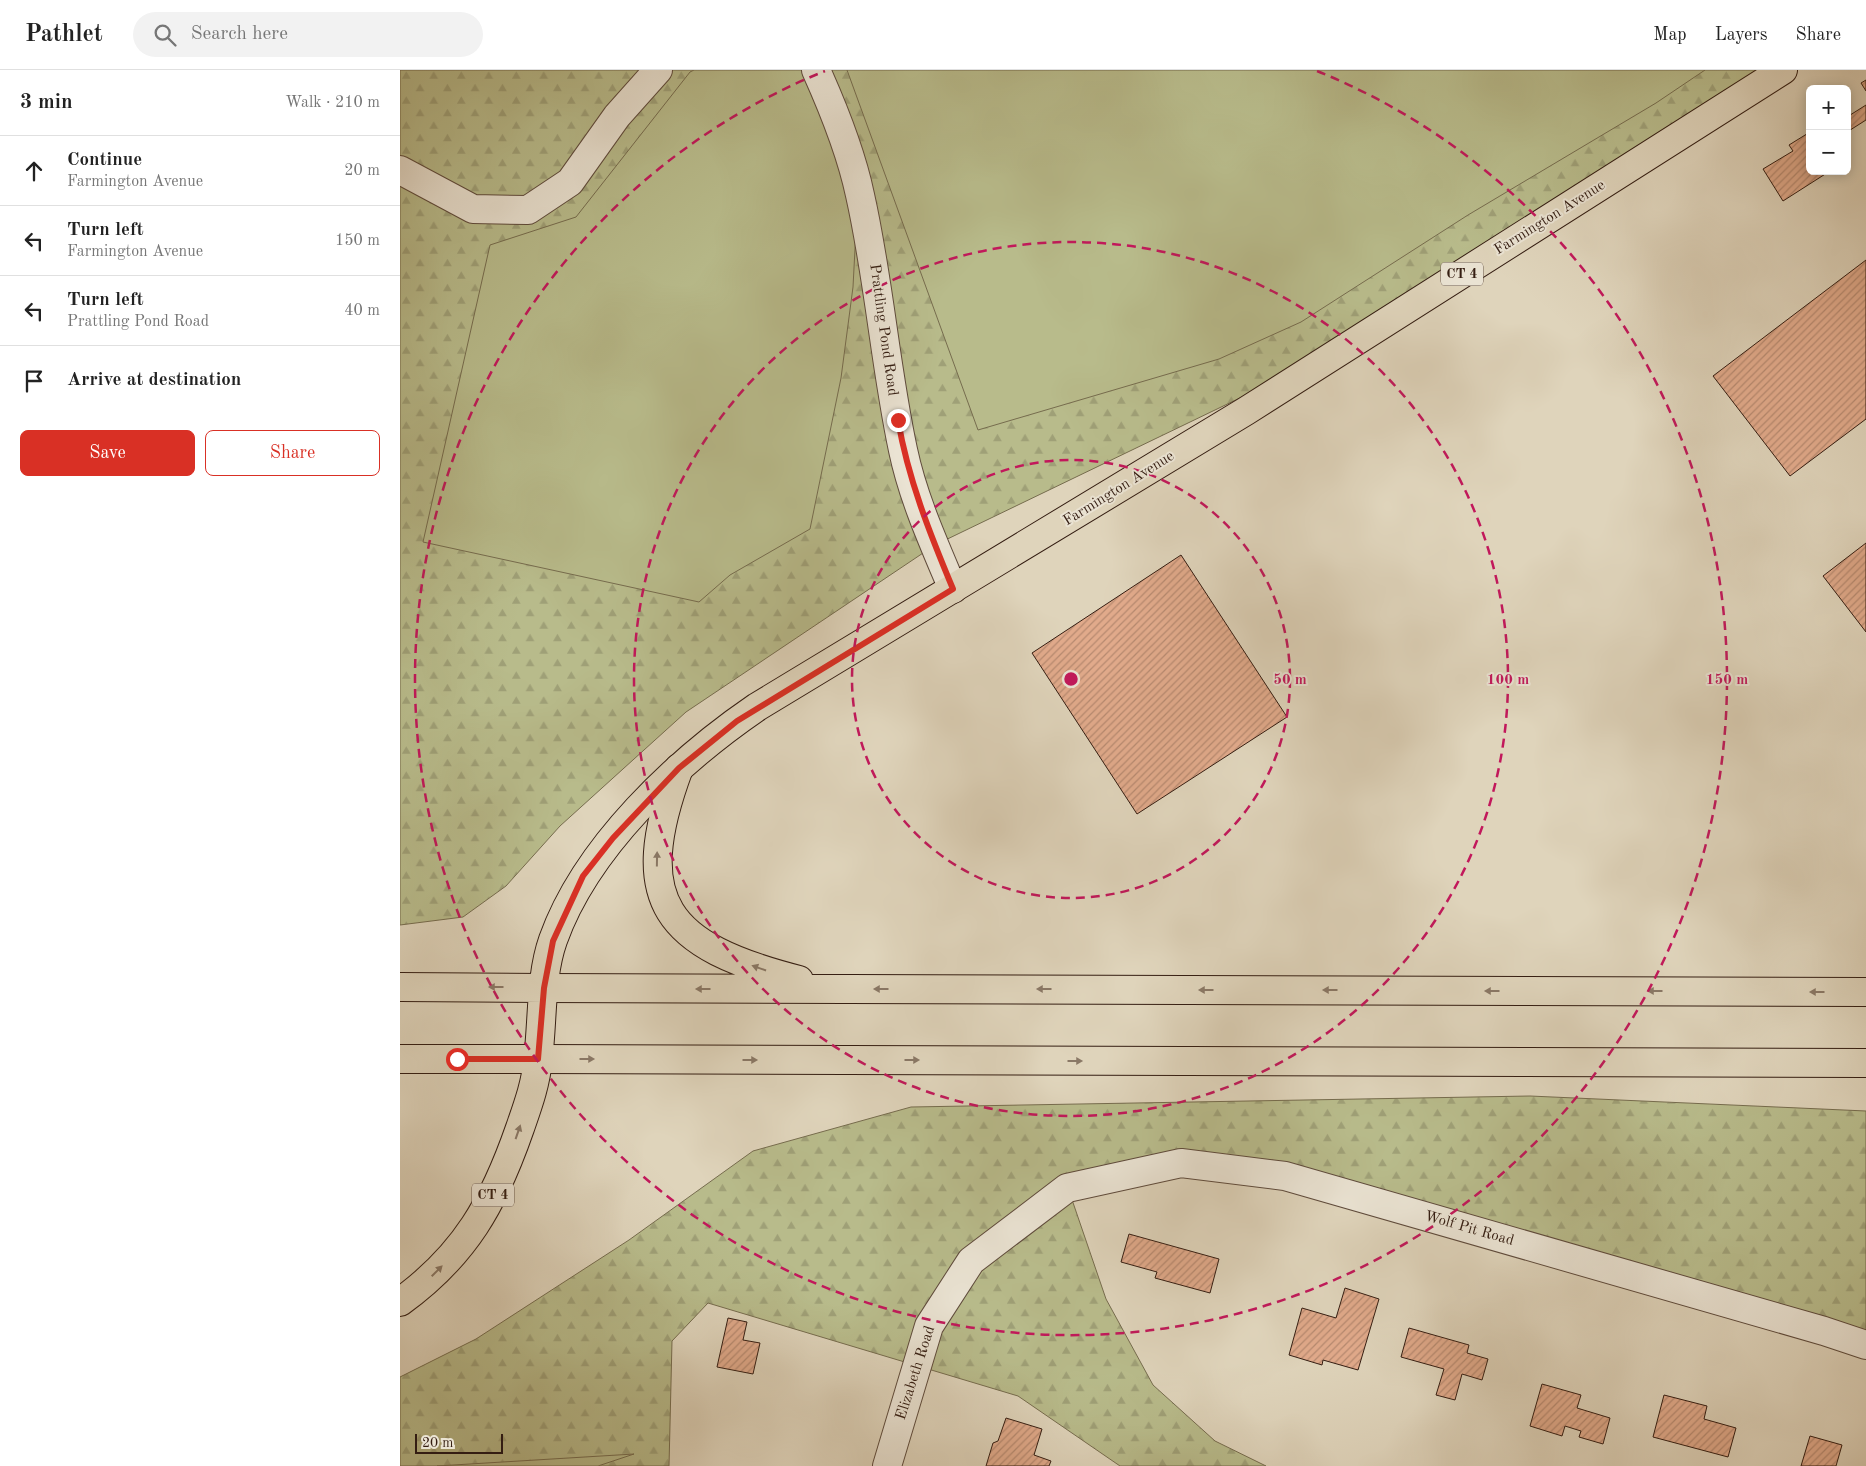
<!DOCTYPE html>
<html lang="en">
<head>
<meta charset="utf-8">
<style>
  :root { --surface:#fff; --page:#f2f2f2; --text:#222; --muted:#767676; --line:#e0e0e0; --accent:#d93025 }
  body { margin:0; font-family:"Old Standard TT",serif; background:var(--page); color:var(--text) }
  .controls { position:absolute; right:15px; top:15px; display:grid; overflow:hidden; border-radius:8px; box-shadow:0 2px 12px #0003 }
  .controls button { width:45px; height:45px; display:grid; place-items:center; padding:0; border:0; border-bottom:1px solid var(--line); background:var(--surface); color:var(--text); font:25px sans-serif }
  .scale { position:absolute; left:15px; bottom:12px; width:88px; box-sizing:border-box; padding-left:5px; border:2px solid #341d12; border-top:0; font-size:14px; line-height:18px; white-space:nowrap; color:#341d12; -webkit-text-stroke:4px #eae3d3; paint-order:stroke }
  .stop { position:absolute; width:15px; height:15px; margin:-11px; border:4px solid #d93025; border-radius:50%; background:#fff }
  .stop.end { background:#d93025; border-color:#fff; box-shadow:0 1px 5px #0008 }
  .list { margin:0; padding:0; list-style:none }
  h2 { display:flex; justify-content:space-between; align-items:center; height:65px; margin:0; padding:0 20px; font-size:21px }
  h2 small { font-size:16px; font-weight:400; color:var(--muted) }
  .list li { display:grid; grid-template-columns:32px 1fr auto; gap:15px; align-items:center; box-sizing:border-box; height:70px; padding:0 20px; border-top:1px solid var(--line) }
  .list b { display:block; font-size:19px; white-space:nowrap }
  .list p { margin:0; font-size:16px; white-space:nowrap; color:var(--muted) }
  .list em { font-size:16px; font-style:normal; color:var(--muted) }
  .actions { display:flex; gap:10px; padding:15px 20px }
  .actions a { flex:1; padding:11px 0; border:1px solid var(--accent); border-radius:8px; text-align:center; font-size:18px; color:var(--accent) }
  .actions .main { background:var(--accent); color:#fff }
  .icon { flex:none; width:28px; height:28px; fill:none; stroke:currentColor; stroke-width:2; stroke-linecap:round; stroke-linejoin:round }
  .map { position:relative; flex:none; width:1466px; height:1396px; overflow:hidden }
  header { display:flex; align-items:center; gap:30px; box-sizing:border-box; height:70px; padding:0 25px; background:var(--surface); border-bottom:1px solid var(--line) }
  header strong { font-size:24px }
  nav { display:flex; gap:28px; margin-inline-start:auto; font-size:18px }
  .search { width:350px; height:45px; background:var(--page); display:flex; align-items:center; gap:12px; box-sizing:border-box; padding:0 18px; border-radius:28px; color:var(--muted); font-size:19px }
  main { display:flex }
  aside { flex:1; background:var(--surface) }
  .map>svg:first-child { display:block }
  .forest { fill:url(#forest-firs); stroke:#766c4e }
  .park { fill:#b8bb8b; stroke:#766c4e }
  .building { fill:url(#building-hatch); stroke:#341d12 }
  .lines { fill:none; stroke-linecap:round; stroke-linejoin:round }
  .minor-casing { stroke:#5f4b3c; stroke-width:30 }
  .major-casing { stroke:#341d12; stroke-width:30 }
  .highway-casing { stroke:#341d12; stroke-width:30 }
  .minor { stroke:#eae3d3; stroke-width:28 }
  .major { stroke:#dfd4bb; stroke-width:28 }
  .highway { stroke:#dfd4bb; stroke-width:28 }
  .oneway { fill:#8a7866 }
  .route { stroke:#d93025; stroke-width:6 }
  .ring { fill:none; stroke:#c2185b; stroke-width:2.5; stroke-dasharray:9 6 }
  .labels { text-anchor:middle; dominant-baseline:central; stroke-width:4; stroke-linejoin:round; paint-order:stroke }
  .shield { fill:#eae3d3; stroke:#6b584c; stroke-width:1 }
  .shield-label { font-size:14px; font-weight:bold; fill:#341d12 }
  .street-label { font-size:15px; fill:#341d12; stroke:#eae3d3 }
  .centre { fill:#c2185b; stroke:#eae3d3; stroke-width:2.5 }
  .ring-label { font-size:15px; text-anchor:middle; font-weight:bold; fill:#c2185b; stroke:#eae3d3; stroke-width:4; stroke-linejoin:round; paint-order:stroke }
</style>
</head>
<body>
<header>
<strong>Pathlet</strong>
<div class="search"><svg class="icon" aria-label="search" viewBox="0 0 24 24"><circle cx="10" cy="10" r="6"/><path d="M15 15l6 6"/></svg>Search here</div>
<nav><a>Map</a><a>Layers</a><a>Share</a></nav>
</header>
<main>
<aside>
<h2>3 min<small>Walk · 210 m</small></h2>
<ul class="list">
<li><svg class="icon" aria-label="ahead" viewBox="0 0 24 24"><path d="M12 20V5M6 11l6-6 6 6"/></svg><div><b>Continue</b><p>Farmington Avenue</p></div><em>20 m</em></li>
<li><svg class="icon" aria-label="left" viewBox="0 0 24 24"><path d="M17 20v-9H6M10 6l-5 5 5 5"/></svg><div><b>Turn left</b><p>Farmington Avenue</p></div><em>150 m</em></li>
<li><svg class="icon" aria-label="left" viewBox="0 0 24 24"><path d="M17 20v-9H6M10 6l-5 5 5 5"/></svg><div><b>Turn left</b><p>Prattling Pond Road</p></div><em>40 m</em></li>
<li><svg class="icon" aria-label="arrive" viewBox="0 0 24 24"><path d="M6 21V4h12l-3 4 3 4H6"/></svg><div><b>Arrive at destination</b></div></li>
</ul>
<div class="actions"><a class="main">Save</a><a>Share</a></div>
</aside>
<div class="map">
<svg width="1466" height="1396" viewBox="0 0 1466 1396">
  <defs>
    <pattern id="forest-firs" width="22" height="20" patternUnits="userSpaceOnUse" patternTransform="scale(1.25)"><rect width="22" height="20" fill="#b8bb8b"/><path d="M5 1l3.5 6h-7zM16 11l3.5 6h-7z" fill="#9fa077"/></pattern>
    <pattern id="building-hatch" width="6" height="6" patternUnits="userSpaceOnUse" patternTransform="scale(1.25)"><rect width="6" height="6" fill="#e1aa8b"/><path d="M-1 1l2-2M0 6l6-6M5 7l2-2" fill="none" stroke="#b78a70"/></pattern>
  </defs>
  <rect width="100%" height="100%" fill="#dfd4bb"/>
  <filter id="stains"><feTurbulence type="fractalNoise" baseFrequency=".004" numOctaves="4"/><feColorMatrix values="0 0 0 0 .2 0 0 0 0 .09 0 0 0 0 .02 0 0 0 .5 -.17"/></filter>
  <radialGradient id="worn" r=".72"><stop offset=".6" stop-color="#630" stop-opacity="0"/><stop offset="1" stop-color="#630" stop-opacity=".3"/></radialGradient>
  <!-- forest -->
  <path class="forest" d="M 0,0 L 1384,0 L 956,272 L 535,475 L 286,642 L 160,756 L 106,816 L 63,847 L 0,855 Z
    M 1130,1026 L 1466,1041 L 1466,1275 L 1424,1261 L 781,1093 L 668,1118 L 706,1229 L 753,1315 L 815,1371 L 866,1396 L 720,1396 L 618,1326 L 308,1233 L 272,1271 L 269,1396 L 0,1396 L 0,1307 L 76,1269 L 229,1170 L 353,1081 L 511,1037 Z"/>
  <!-- park -->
  <path class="park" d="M 294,0 L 404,0 L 444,97 L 456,160 L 453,217 L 441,308 L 410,459 L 330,505 L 299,532 L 23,472 L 90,175 L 176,147 L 290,2 Z
    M 447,0 L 1305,0 L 1256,33 L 1068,145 L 901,252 L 819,289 L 578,360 Z
    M 234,1384 L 198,1396 L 37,1396 Z"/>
  <!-- building -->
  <path class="building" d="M 1466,10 L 1466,21 L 1461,13 Z
    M 1466,35 L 1466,50 L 1447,62 L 1447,47 Z
    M 1410,62 L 1410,101 L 1430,101 L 1383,131 L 1363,99 L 1393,81 L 1389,75 Z
    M 1466,190 L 1466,349 L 1390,406 L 1313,306 Z
    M 1466,473 L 1466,562 L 1423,506 Z
    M 781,485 L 887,647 L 737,744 L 632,583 Z
    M 729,1164 L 819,1189 L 810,1223 L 755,1208 L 757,1202 L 721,1192 Z
    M 945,1218 L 979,1229 L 958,1300 L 923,1290 L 922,1295 L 889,1285 L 902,1238 L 936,1248 Z
    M 328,1248 L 347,1252 L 343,1270 L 360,1273 L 353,1304 L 317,1297 Z
    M 1009,1258 L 1069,1275 L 1067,1283 L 1088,1289 L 1082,1310 L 1062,1304 L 1055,1330 L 1036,1325 L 1044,1299 L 1001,1287 Z
    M 1142,1314 L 1181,1325 L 1177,1338 L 1210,1348 L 1203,1374 L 1179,1367 L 1181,1361 L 1165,1356 L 1162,1366 L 1130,1356 Z
    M 1264,1325 L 1307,1336 L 1304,1349 L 1336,1358 L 1328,1387 L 1253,1367 Z
    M 606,1348 L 642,1359 L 634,1385 L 651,1391 L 649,1396 L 586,1396 L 593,1373 L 598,1371 Z
    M 1410,1366 L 1442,1375 L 1436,1396 L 1401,1396 Z"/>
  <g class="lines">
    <defs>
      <path id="minor" d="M 416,0 C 434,40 451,82 460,125 C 479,209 485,296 503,380 C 513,428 534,474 553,519
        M 0,100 L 73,139 L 128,140 L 170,112 L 217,46 L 258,0
        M 487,1396 L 529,1256 L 571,1191 L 667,1118 L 781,1093 L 885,1106 L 1424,1261 L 1466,1275"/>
      <path id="major" d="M 0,917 L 144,918
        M 0,989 L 138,989
        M 0,1232 C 65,1185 94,1133 120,1058 C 128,1035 136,1013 138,989 C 143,950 140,907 153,870 C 186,777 278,691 357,637 L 846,341 L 1383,0"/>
      <path id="highway" d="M 279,698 C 229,832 266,876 399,910
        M 144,918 L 1466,922
        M 138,989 L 1466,993"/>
    </defs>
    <!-- minor casing -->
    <use href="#minor" class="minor-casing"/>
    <!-- major casing -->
    <use href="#major" class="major-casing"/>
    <!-- highway casing -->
    <use href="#highway" class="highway-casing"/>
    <!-- minor -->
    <use href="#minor" class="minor"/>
    <!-- major -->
    <use href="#major" class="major"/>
    <!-- highway -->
    <use href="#highway" class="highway"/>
  </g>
  <!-- one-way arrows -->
  <defs><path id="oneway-solid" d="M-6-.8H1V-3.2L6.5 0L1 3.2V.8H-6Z" transform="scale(1.25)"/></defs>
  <g class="oneway">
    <use href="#oneway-solid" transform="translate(257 789) rotate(-89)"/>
    <use href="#oneway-solid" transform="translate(359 898) rotate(-161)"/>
    <use href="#oneway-solid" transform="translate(96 917) rotate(-180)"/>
    <use href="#oneway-solid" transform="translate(303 919) rotate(180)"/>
    <use href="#oneway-solid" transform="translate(481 919) rotate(-180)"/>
    <use href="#oneway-solid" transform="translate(644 919) rotate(-180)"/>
    <use href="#oneway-solid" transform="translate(806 920) rotate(-180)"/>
    <use href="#oneway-solid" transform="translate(930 920) rotate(-180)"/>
    <use href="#oneway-solid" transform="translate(1092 921) rotate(-180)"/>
    <use href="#oneway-solid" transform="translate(1255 921) rotate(-180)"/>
    <use href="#oneway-solid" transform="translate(1417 922) rotate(-180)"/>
    <use href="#oneway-solid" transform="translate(187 989)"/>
    <use href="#oneway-solid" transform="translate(350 990)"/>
    <use href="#oneway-solid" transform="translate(512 990)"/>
    <use href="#oneway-solid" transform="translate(675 991)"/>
    <use href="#oneway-solid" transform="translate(118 1062) rotate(-71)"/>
    <use href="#oneway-solid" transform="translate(37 1201) rotate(-45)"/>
  </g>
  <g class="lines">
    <!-- route -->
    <path class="route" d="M 57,989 L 138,989 L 144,918 L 153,871 L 183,806 L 213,768 L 279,698 L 337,651 L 553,519 C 530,464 508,409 498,350"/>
  </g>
  <!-- distance rings -->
  <g class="ring">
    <circle cx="671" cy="609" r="219"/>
    <circle cx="671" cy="609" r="437"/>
    <path d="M917 1A656 656 0 1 1 425 1"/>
  </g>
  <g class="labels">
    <!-- shield labels -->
    <g class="shield">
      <rect x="1041" y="192.5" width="42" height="23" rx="4"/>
      <rect x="72" y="1113.5" width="42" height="23" rx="4"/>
    </g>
    <g class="shield-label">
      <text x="1062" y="204">CT 4</text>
      <text x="93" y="1125">CT 4</text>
    </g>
    <!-- street labels -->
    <g class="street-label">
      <text transform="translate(1150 148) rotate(-32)">Farmington Avenue</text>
      <text transform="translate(483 260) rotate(82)">Prattling Pond Road</text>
      <text transform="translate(719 419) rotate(-32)">Farmington Avenue</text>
      <text transform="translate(1069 1159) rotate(16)">Wolf Pit Road</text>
      <text transform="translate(516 1303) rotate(-72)">Elizabeth Road</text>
    </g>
  </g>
  <circle cx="671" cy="609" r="8" class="centre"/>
  <g class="ring-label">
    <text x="890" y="614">50 m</text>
    <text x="1108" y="614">100 m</text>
    <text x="1327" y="614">150 m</text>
  </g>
  <rect width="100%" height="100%" filter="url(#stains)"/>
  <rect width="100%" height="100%" fill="url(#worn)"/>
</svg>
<div class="controls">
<button>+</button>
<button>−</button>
</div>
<div class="scale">20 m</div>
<div class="stop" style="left:57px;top:989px"></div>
<div class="stop end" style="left:498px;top:350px"></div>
</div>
</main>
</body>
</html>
